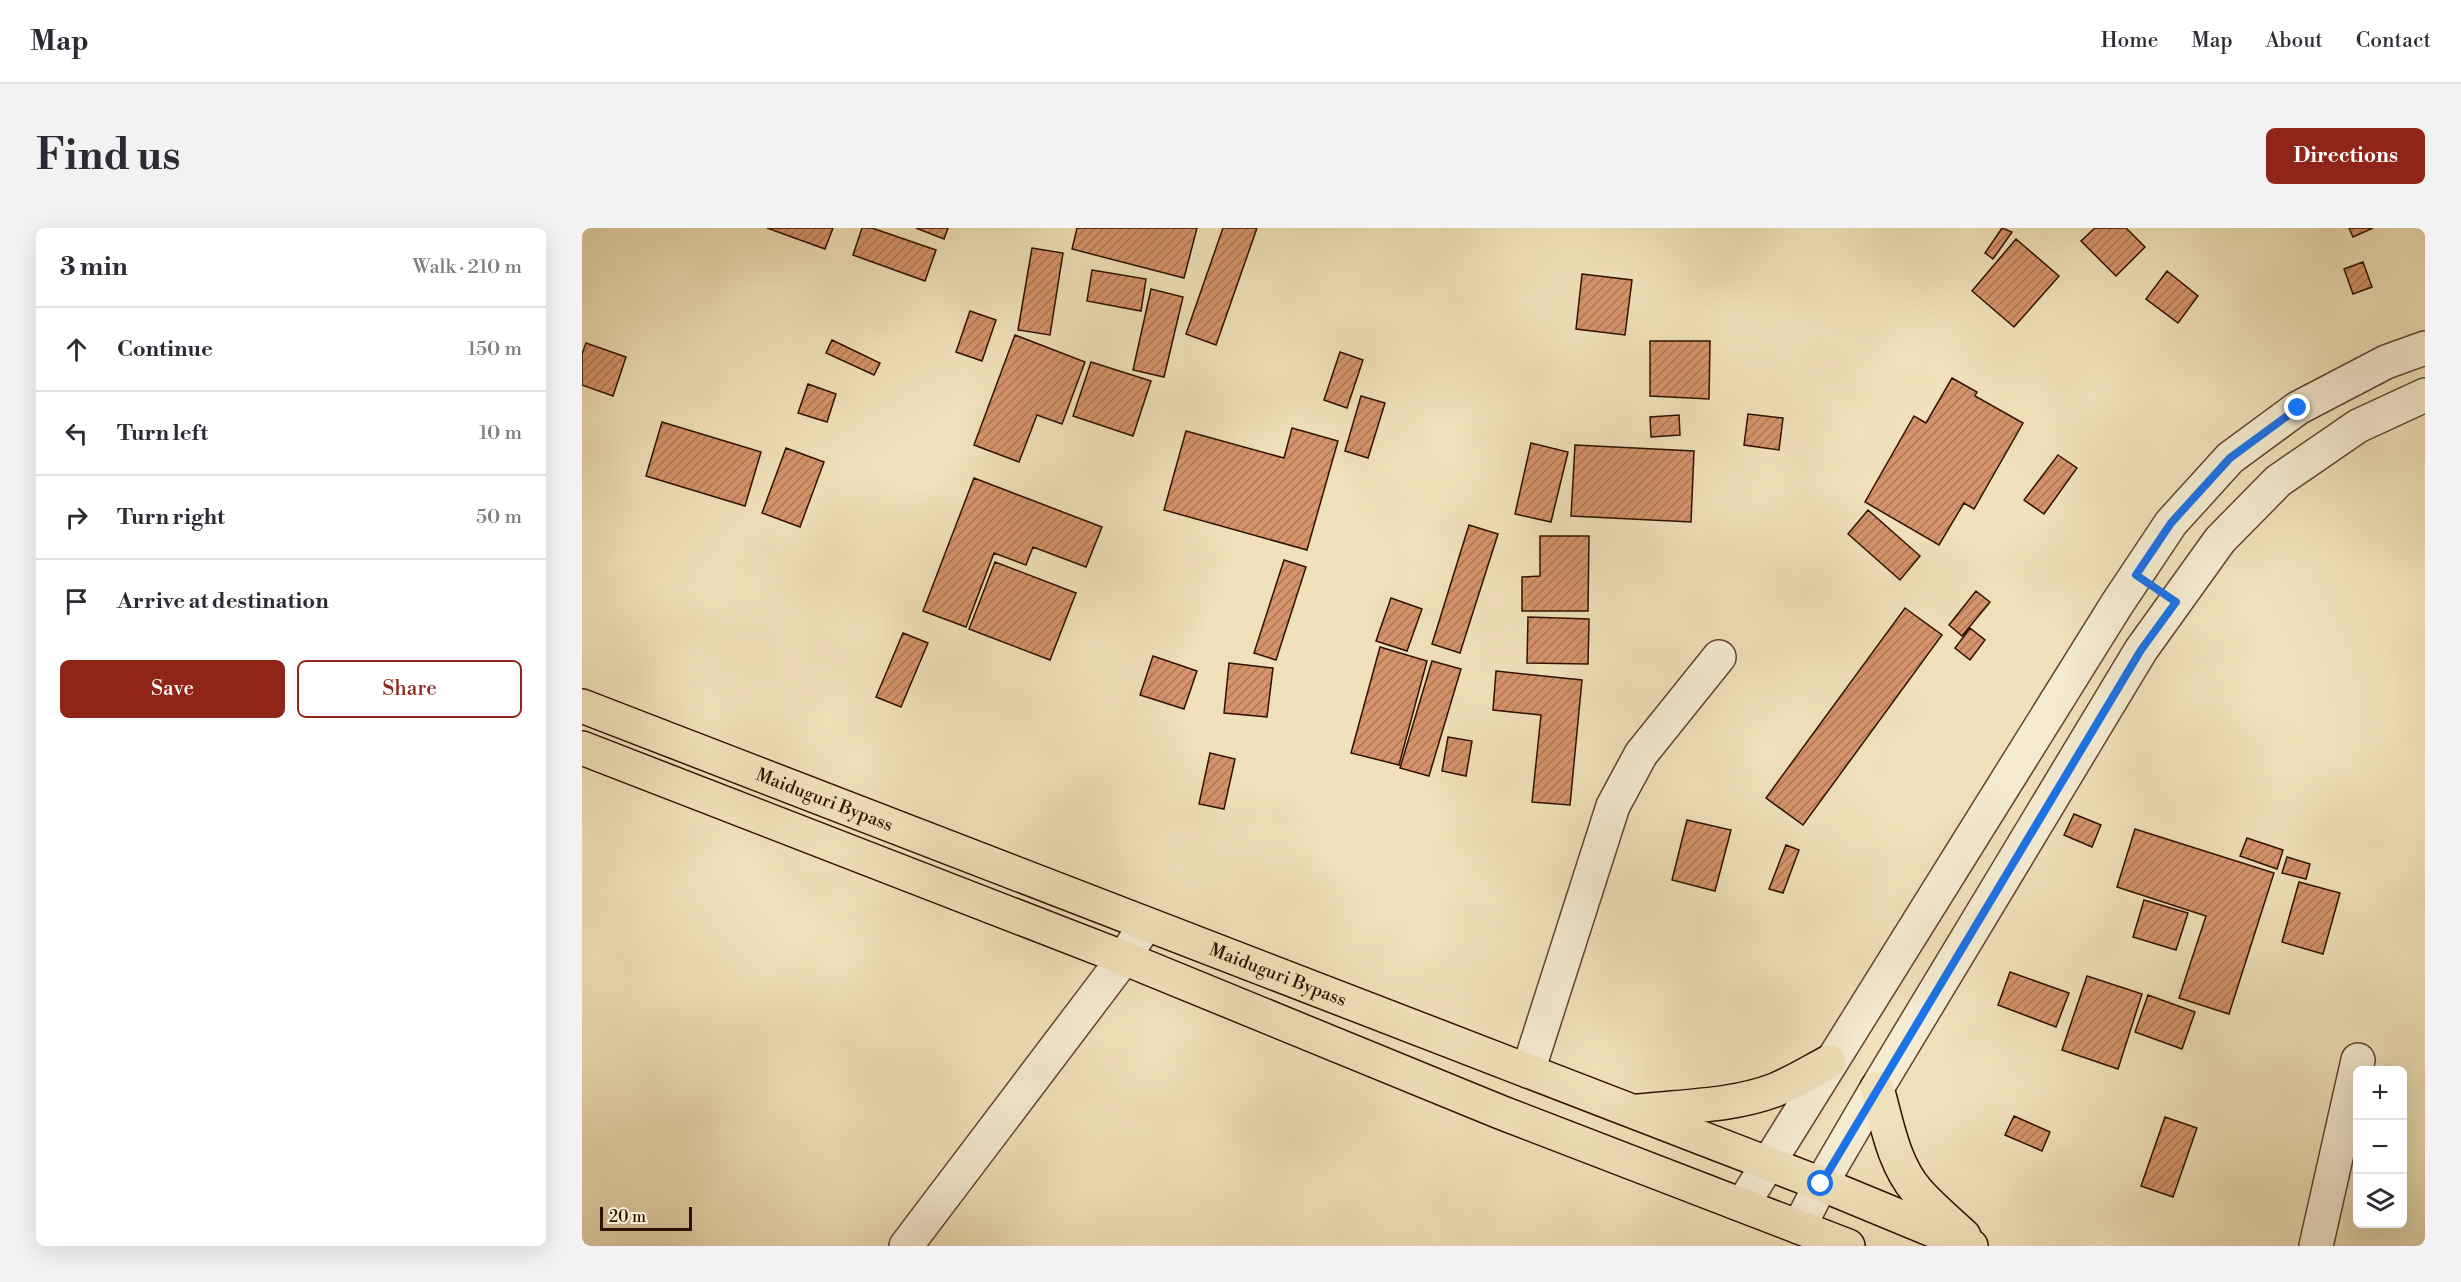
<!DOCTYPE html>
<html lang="en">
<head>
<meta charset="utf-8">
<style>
  :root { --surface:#fff; --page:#f2f2f3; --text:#2b2b33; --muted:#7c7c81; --line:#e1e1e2; --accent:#8f2418 }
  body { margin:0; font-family:"Libre Bodoni",serif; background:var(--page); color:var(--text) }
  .controls { position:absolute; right:18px; bottom:18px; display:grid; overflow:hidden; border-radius:9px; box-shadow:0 6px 24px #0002 }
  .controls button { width:54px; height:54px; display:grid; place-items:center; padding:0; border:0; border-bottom:2px solid var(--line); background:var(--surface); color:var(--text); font:30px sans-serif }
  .scale { position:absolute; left:18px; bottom:15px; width:92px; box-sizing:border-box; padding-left:6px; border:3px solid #2f1001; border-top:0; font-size:16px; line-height:21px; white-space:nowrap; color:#2f1001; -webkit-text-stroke:4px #f5ecd2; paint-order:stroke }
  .stop { position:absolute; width:18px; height:18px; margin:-14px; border:4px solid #1a73e8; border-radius:50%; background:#fff }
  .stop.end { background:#1a73e8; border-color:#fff; box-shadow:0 2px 6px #0008 }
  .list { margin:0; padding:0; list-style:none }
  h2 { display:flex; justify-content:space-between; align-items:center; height:78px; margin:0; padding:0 24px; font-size:26px }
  h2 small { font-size:20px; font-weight:400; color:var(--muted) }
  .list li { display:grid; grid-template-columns:39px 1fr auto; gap:18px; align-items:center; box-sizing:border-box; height:84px; padding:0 24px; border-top:2px solid var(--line) }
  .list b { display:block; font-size:22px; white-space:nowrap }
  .list em { font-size:20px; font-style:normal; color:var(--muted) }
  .actions { display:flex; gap:12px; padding:18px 24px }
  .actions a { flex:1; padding:14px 0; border:2px solid var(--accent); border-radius:9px; text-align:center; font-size:21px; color:var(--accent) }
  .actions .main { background:var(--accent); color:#fff }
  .icon { flex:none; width:33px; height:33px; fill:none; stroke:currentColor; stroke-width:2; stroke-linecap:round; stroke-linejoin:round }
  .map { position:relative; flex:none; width:1843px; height:1018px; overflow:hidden; border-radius:9px }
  header { display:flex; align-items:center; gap:36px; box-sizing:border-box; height:84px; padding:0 30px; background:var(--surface); border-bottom:2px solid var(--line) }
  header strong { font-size:28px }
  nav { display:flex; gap:33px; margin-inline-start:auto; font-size:21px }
  .intro { display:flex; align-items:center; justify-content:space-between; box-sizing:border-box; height:144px; padding:0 36px }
  h1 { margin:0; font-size:42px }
  .button { padding:15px 27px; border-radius:9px; background:var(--accent); color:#fff; font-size:21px; font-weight:700 }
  main { display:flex; gap:36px; padding:0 36px }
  aside { flex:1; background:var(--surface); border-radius:9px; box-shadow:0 6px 24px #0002 }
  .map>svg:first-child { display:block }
  .building { fill:url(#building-hatch); stroke:#2f1001; stroke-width:1.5 }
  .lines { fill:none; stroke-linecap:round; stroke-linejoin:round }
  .minor-casing { stroke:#5f442f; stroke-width:36 }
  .highway-casing { stroke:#2f1001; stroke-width:36 }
  .minor { stroke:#f5ecd2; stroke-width:33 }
  .highway { stroke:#f0e1ba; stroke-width:33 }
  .route { stroke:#1a73e8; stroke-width:8 }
  .labels { text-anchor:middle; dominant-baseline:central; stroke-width:6; stroke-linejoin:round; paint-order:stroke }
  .street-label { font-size:18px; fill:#2f1001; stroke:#f5ecd2 }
</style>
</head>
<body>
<header>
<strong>Map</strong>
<nav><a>Home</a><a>Map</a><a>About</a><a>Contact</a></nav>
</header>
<div class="intro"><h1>Find us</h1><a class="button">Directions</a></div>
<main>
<aside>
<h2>3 min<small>Walk · 210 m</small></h2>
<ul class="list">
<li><svg class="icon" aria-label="ahead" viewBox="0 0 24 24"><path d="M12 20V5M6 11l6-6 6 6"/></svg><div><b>Continue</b></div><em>150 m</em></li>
<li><svg class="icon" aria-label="left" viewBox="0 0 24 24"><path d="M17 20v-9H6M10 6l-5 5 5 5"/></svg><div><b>Turn left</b></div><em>10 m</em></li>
<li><svg class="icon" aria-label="right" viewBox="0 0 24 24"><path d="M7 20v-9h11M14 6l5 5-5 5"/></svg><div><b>Turn right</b></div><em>50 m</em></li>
<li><svg class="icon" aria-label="arrive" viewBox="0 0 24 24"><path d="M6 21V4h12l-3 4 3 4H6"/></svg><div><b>Arrive at destination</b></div></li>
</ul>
<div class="actions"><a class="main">Save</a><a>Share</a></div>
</aside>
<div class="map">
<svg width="1843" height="1018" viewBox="0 0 1843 1018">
  <defs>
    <pattern id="building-hatch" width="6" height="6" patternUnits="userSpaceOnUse" patternTransform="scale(1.5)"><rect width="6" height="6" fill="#d5946b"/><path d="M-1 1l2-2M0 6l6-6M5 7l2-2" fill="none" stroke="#ad7756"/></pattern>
  </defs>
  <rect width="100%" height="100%" fill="#f0e1ba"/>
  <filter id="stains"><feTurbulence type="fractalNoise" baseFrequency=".00333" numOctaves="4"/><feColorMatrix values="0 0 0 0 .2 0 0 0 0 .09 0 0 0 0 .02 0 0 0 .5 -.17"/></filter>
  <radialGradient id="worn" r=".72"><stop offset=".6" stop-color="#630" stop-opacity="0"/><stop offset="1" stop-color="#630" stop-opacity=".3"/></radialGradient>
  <!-- building -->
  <path class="building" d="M 185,0 L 251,0 L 243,21 Z
    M 280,0 L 290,0 L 354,22 L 343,53 L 271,27 Z
    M 334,0 L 366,0 L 362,11 Z
    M 495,0 L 615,0 L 602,50 L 490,21 Z
    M 641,0 L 675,0 L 634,117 L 604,106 Z
    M 1420,0 L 1430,4 L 1411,31 L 1403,25 Z
    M 1513,0 L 1544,0 L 1563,19 L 1534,48 L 1499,13 Z
    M 1767,0 L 1791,0 L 1771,9 Z
    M 1434,11 L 1477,48 L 1432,99 L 1390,63 Z
    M 450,20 L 481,25 L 468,107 L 436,102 Z
    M 1781,34 L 1790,59 L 1771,66 L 1762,41 Z
    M 510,42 L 564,51 L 559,83 L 505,73 Z
    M 1585,43 L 1616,68 L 1596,95 L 1564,71 Z
    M 1000,46 L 1050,52 L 1043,107 L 994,101 Z
    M 569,61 L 601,69 L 582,149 L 551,142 Z
    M 388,83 L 414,92 L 400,133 L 374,124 Z
    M 433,107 L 503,134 L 480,196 L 455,187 L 437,234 L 392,217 Z
    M 250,112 L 298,135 L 292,147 L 244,125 Z
    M 1068,113 L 1128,113 L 1127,171 L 1068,168 Z
    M 4,115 L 44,129 L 31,168 L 0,157 L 0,126 Z
    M 758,124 L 781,132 L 765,180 L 742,172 Z
    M 509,134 L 569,153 L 551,208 L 491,188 Z
    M 1370,150 L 1395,164 L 1393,168 L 1441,195 L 1392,281 L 1382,275 L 1357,317 L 1283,274 L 1332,188 L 1344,195 Z
    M 226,156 L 254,166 L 245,194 L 216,185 Z
    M 779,168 L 803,175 L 786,230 L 763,223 Z
    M 1166,186 L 1201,190 L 1197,222 L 1162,217 Z
    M 1097,187 L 1098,207 L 1069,209 L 1068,189 Z
    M 80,194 L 179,224 L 163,278 L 64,248 Z
    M 710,200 L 756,213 L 725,322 L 582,282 L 604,203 L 702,230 Z
    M 949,215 L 986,224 L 969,294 L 933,286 Z
    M 993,217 L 1112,223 L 1109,294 L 989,288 Z
    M 204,220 L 242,234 L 218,299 L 180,285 Z
    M 1476,227 L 1495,240 L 1462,286 L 1442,272 Z
    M 392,250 L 520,299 L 504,339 L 451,319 L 444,337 L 412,325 L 384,399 L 341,383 Z
    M 1286,282 L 1338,328 L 1318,352 L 1266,306 Z
    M 887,297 L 916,306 L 878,425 L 850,416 Z
    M 958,308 L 1007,308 L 1006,383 L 940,383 L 940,349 L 958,348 Z
    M 702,332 L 724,339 L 694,432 L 672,425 Z
    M 413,334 L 494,365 L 468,432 L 387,401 Z
    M 1394,363 L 1408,374 L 1380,408 L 1367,397 Z
    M 809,370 L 840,381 L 825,423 L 794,413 Z
    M 1323,380 L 1360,407 L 1221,597 L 1184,570 Z
    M 946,389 L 1007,391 L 1006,436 L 945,435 Z
    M 1388,400 L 1403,412 L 1388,432 L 1373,420 Z
    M 321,405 L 346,415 L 319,479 L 294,469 Z
    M 798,419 L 845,433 L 817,537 L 769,525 Z
    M 571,428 L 615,443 L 602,481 L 558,467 Z
    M 850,433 L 879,441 L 847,548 L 818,540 Z
    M 647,435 L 691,440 L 685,489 L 642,485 Z
    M 914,443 L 1000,452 L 988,577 L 950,574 L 959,487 L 911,482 Z
    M 866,509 L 890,513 L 884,548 L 860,543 Z
    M 628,525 L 653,531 L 642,581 L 617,576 Z
    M 1492,586 L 1519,597 L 1510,619 L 1482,607 Z
    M 1105,592 L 1149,602 L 1133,663 L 1090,652 Z
    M 1553,601 L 1692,645 L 1647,786 L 1597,770 L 1624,688 L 1535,659 Z
    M 1665,610 L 1701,622 L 1695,641 L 1658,628 Z
    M 1204,617 L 1217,622 L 1201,665 L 1187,661 Z
    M 1705,629 L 1728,636 L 1724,651 L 1700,645 Z
    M 1717,654 L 1758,665 L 1741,726 L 1700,714 Z
    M 1562,672 L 1606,685 L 1594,722 L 1551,709 Z
    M 1428,744 L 1487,765 L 1474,799 L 1416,777 Z
    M 1505,748 L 1560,766 L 1536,841 L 1480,822 Z
    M 1566,767 L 1613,784 L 1600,821 L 1553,804 Z
    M 1432,888 L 1468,904 L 1460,923 L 1423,907 Z
    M 1583,889 L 1615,900 L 1591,969 L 1559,958 Z"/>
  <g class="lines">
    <defs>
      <path id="minor" d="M 946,843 L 1031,578 L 1059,526 L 1137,429
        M 1161,976 L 1535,376 L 1589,295 L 1648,230 L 1716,180 L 1804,134 L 1843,120
        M 1217,999 L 1239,956 L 1295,860 L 1559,422 L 1638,312 L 1696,253 L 1776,198 L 1843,167
        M 324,1018 L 542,730 L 563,697
        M 1734,1018 L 1776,832"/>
      <g id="highway">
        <path id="s1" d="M 0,478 L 1239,956 L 1389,1018"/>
        <path d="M 0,520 L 542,730 L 918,884 L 1266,1018"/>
        <path d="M 1295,860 C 1305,895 1311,935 1335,963 C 1349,979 1367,994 1382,1008"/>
        <path d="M 1057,883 C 1102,878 1151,878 1193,862 C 1212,854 1230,843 1247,834"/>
      </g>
    </defs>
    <!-- minor casing -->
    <use href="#minor" class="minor-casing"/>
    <!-- highway casing -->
    <use href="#highway" class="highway-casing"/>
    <!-- minor -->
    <use href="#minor" class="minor"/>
    <!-- highway -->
    <use href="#highway" class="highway"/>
  </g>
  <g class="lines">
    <!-- route -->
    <path class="route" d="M 1239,956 L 1559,422 L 1594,374 L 1554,347 L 1589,295 L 1648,230 L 1716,180"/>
  </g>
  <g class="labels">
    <!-- street labels -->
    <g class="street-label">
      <text stroke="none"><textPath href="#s1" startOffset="260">Maiduguri Bypass</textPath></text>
      <text stroke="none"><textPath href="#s1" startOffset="746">Maiduguri Bypass</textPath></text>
    </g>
  </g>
  <rect width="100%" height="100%" filter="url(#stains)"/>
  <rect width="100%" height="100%" fill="url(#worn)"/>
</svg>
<div class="controls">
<button>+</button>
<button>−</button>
<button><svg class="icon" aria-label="layers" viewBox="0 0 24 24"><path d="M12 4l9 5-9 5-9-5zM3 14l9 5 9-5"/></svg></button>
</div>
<div class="scale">20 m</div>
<div class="stop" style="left:1239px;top:956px"></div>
<div class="stop end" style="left:1716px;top:180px"></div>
</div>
</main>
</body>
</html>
